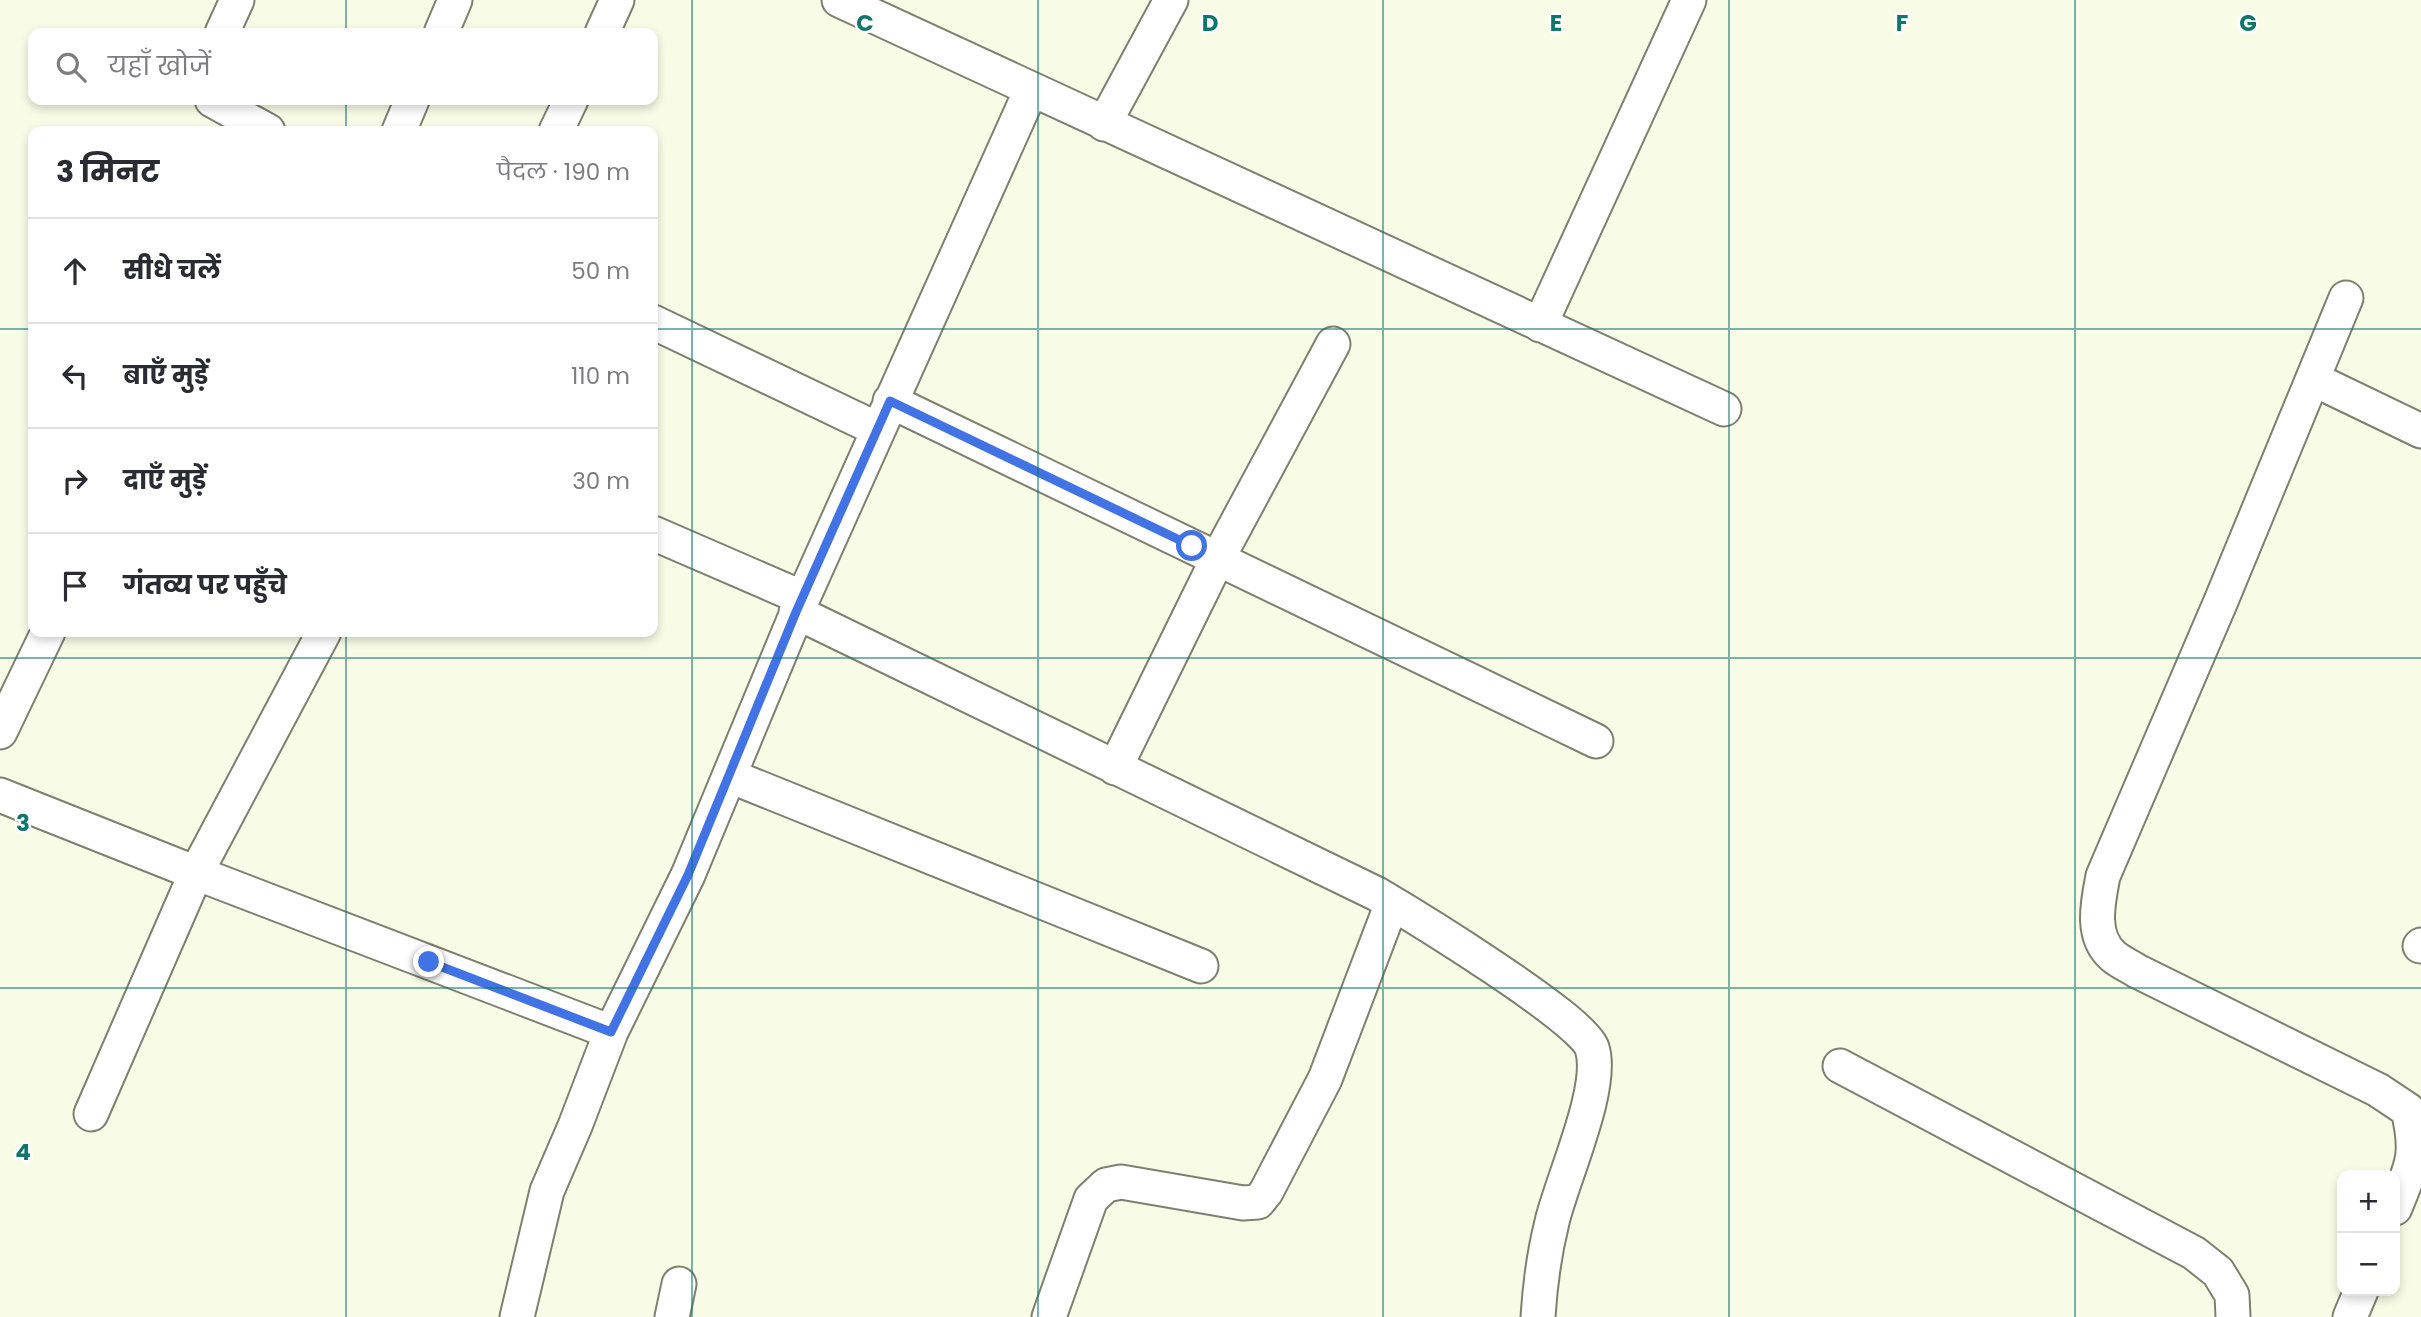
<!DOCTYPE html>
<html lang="hi">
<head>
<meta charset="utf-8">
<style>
  :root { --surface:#fff; --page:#f2f2f3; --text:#2b2b33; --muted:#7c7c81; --line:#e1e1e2 }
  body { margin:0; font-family:Poppins,"Noto Sans Devanagari",sans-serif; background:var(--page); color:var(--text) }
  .controls { position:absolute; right:21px; bottom:21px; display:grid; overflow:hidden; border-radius:14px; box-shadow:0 4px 10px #0003 }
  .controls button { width:63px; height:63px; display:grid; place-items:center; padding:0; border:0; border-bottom:2px solid var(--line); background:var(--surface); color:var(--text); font:35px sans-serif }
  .stop { position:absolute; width:21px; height:21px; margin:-16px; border:5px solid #4173e4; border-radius:50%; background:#fff }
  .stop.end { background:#4173e4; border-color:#fff; box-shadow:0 2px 7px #0008 }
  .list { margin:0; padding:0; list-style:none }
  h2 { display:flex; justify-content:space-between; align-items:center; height:91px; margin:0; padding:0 28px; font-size:30px }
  h2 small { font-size:23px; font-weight:400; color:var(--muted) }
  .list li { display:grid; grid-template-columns:46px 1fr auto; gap:21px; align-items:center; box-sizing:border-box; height:105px; padding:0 28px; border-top:2px solid var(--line) }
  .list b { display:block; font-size:26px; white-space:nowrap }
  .list em { font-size:23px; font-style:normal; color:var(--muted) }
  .icon { flex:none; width:38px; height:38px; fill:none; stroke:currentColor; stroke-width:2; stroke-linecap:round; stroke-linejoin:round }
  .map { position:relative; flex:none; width:2421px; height:1317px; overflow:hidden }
  .search { position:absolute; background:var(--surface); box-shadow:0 4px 10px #0003; left:28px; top:28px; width:630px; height:77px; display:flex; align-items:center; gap:18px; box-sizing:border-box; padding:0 24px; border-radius:14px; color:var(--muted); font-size:26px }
  .panel { position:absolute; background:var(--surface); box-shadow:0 4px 10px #0003; left:28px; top:126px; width:630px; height:511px; border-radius:14px }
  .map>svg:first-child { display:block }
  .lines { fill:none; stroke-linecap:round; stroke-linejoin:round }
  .minor-casing { stroke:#7d806e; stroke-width:37 }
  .minor { stroke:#fff; stroke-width:33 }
  .route { stroke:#4173e4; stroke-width:9 }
  .grid { fill:none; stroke:#0f766e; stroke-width:2; stroke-opacity:0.55 }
  .grid-label { font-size:23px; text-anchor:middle; font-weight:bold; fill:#0f766e; stroke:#fff; stroke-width:5; stroke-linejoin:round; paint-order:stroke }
</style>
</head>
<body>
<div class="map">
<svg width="2421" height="1317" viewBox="0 0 2421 1317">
  <rect width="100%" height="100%" fill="#f8fce7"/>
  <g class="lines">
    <defs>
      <path id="minor" d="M 839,0 L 1724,409
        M 222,33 L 237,0
        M 441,33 L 455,0
        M 602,33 L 617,0
        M 212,100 L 268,131
        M 1104,124 L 1171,0
        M 399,131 L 412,100
        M 556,131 L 571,100
        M 2346,298 L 2221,601 L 2103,876 C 2098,902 2090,936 2113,956 C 2120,962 2129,966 2137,971 L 2378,1090 L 2408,1110 C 2419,1156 2412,1165 2395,1208
        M 653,322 L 877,429
        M 1540,325 L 1689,0
        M 2313,379 L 2421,431
        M 890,401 L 1596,741
        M 653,533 L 803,598
        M 796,612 L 1377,894 C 1411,914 1583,1019 1592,1048 C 1605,1087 1562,1179 1552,1222 C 1544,1254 1540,1285 1538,1317
        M 0,732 L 48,632
        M 1115,768 L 1218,558 L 1333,344
        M 730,776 L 1201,966
        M 0,795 L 196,873 L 324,632
        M 2420,946 L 2421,945
        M 1840,1066 L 2194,1253 L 2218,1272 L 2232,1295 L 2233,1317
        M 91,1114 L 196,873 L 611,1032
        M 517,1317 L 547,1191 L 575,1126 L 611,1032 L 688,875 L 803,598 L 1031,90
        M 672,1317 L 679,1284
        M 1049,1317 L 1091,1199 L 1106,1185 L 1121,1182 L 1243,1203 L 1258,1202 L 1266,1192 L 1325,1079 L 1392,903
        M 2350,1317 L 2361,1291"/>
    </defs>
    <!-- minor casing -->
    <use href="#minor" class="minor-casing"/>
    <!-- minor -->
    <use href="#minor" class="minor"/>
  </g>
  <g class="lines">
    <!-- route -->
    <path class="route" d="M 429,962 L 611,1032 L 688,875 L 796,612 L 890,401 L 1192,546"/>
  </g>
  <!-- grid -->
  <path class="grid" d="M 346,0 L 346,33M 692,0 L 692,1317M 1038,0 L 1038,1317M 1383,0 L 1383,1317M 1729,0 L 1729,1317M 2075,0 L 2075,1317M 346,100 L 346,131M 0,329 L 33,329M 653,329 L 2421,329M 346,632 L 346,1317M 0,658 L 2421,658M 0,988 L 2421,988"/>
  <g class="grid-label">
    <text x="865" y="31">C</text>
    <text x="1210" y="31">D</text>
    <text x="1556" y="31">E</text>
    <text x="1902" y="31">F</text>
    <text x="2248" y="31">G</text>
    <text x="23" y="831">3</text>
    <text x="23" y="1160">4</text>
  </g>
</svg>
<div class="controls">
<button>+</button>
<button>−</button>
</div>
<div class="stop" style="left:1192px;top:546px"></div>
<div class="stop end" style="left:429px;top:962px"></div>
<div class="search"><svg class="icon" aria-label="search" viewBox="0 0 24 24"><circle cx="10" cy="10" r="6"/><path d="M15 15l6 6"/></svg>यहाँ खोजें</div>
<section class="panel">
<h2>3 मिनट<small>पैदल · 190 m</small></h2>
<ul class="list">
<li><svg class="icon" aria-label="ahead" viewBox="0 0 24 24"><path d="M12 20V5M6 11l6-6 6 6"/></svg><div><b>सीधे चलें</b></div><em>50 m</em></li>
<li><svg class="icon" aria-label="left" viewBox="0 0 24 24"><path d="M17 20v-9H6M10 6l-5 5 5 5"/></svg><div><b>बाएँ मुड़ें</b></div><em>110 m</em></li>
<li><svg class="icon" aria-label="right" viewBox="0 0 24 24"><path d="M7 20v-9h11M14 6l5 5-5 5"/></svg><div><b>दाएँ मुड़ें</b></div><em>30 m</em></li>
<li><svg class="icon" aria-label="arrive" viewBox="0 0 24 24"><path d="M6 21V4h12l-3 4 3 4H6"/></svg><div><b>गंतव्य पर पहुँचे</b></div></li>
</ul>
</section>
</div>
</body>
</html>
